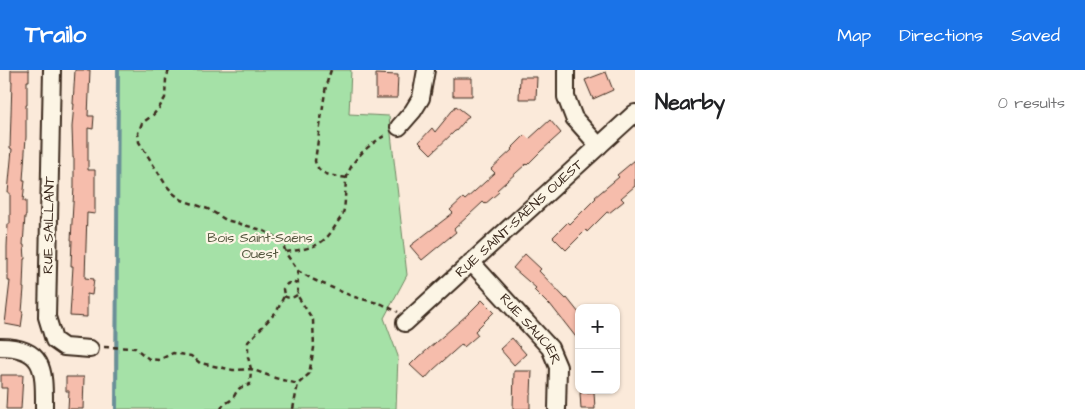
<!DOCTYPE html>
<html lang="en">
<head>
<meta charset="utf-8">
<style>
  :root { --surface:#fff; --page:#f2f2f2; --text:#202124; --muted:#757577; --line:#e0e0e0; --accent:#1a73e8 }
  body { margin:0; font-family:"Architects Daughter",sans-serif; background:var(--page); color:var(--text) }
  .controls { position:absolute; right:15px; bottom:15px; display:grid; overflow:hidden; border-radius:10px; box-shadow:0 1px 4px #0004 }
  .controls button { width:45px; height:45px; display:grid; place-items:center; padding:0; border:0; border-bottom:1px solid var(--line); background:var(--surface); color:var(--text); font:25px sans-serif }
  .list { margin:0; padding:0; list-style:none }
  h2 { display:flex; justify-content:space-between; align-items:center; height:65px; margin:0; padding:0 20px; font-size:21px }
  h2 small { font-size:16px; font-weight:400; color:var(--muted) }
  .map { position:relative; flex:none; width:635px; height:339px; overflow:hidden }
  header { display:flex; align-items:center; gap:30px; box-sizing:border-box; height:70px; padding:0 25px; background:var(--accent); color:#fff }
  header strong { font-size:24px }
  nav { display:flex; gap:28px; margin-inline-start:auto; font-size:18px }
  main { display:flex }
  aside { flex:1; background:var(--surface) }
  .map>svg:first-child { display:block }
  .green { fill:#a5e1a7; stroke:#708662 }
  .lines { fill:none; stroke-linecap:round; stroke-linejoin:round }
  .stream { stroke:#6a8f98; stroke-width:4 }
  .building { fill:#f6bdac; stroke:#3b2a1e }
  .minor-casing { stroke:#3b2a1e; stroke-width:20 }
  .path { stroke:#3b2a1e; stroke-width:2.5; stroke-dasharray:5 4; stroke-linecap:butt }
  .minor { stroke:#fcf5e5; stroke-width:16 }
  .labels { text-anchor:middle; dominant-baseline:central; stroke-width:4.5; stroke-linejoin:round; paint-order:stroke }
  .street-label { font-size:14px; fill:#3b2a1e; stroke:#fcf5e5 }
  .park-label { font-size:14px; fill:#565840; stroke:#fcf5e5 }
</style>
</head>
<body>
<header>
<strong>Trailo</strong>
<nav><a>Map</a><a>Directions</a><a>Saved</a></nav>
</header>
<main>
<div class="map">
<svg width="635" height="339" viewBox="0 0 635 339">
  <rect width="100%" height="100%" fill="#fbeada"/>
  <filter id="ink" filterUnits="userSpaceOnUse"><feTurbulence type="fractalNoise" baseFrequency=".02" numOctaves="2"/><feDisplacementMap in="SourceGraphic" scale="10" xChannelSelector="R" yChannelSelector="G"/><feConvolveMatrix kernelMatrix="1 2 1 2 8 2 1 2 1" color-interpolation-filters="sRGB"/></filter>
  <g filter="url(#ink)">
    <!-- green -->
    <path class="green" d="M 118,0 L 351,0 L 349,44 L 389,46 L 407,205 L 384,248 L 398,286 L 396,339 L 116,339 L 115,292 Z"/>
    <g class="lines">
      <!-- stream -->
      <path class="stream" d="M 116,339 L 118,0"/>
    </g>
    <!-- building -->
    <path class="building" d="M 11,0 L 29,0 L 29,11 L 27,11 L 27,35 L 26,35 L 26,67 L 23,110 L 25,110 L 23,131 L 26,131 L 26,146 L 25,146 L 23,175 L 24,175 L 25,189 L 24,189 L 23,218 L 24,218 L 22,242 L 23,243 L 21,257 L 5,254 L 10,211 L 8,211 L 8,189 L 7,190 L 7,177 L 8,154 L 10,154 L 10,123 L 8,123 L 12,79 L 10,78 L 12,11 L 11,11 Z
      M 75,0 L 90,0 L 88,46 L 94,46 L 93,59 L 88,58 L 88,100 L 95,100 L 95,144 L 87,143 L 85,208 L 94,209 L 92,225 L 87,224 L 87,247 L 70,246 L 73,196 L 71,196 L 72,170 L 71,170 L 74,116 L 74,88 L 73,88 L 72,57 L 74,34 L 73,34 Z
      M 606,2 L 613,20 L 593,29 L 585,10 Z
      M 376,4 L 398,5 L 397,28 L 376,28 Z
      M 520,7 L 537,7 L 536,29 L 519,29 Z
      M 453,8 L 472,8 L 472,26 L 453,26 Z
      M 456,36 L 469,46 L 456,61 L 455,61 L 431,84 L 419,72 L 432,58 L 435,62 Z
      M 550,50 L 561,63 L 541,81 L 527,95 L 526,94 L 497,120 L 499,122 L 485,134 L 483,132 L 454,159 L 456,162 L 422,190 L 410,176 L 453,143 L 450,140 L 463,128 L 465,130 L 495,103 L 491,99 L 512,80 L 511,79 L 525,65 L 529,69 Z
      M 635,90 L 635,116 L 621,128 L 624,131 L 609,143 L 607,142 L 587,162 L 586,160 L 566,180 L 553,167 L 568,152 L 570,154 L 596,128 L 595,127 L 619,107 L 617,105 Z
      M 525,184 L 541,199 L 539,201 L 566,229 L 567,228 L 579,243 L 579,271 L 550,234 L 549,235 L 534,220 L 536,218 L 513,198 Z
      M 482,230 L 494,242 L 475,261 L 478,265 L 464,277 L 462,274 L 433,300 L 425,309 L 410,295 L 419,286 L 419,287 L 468,244 Z
      M 512,268 L 526,284 L 514,295 L 500,279 Z
      M 514,301 L 532,301 L 531,324 L 530,324 L 530,339 L 513,339 Z
      M 1,305 L 23,305 L 21,339 L 6,339 L 7,318 L 1,318 Z
      M 66,307 L 84,307 L 83,339 L 68,339 L 69,321 L 66,321 Z
      M 594,322 L 595,339 L 581,339 L 580,323 Z"/>
    <g class="lines">
      <defs>
        <g id="minor">
          <path d="M 52,0 L 47,247 L 54,270 L 64,277 L 90,279"/>
          <path d="M 566,0 L 566,27 L 574,48 L 599,76"/>
          <path d="M 399,57 L 413,41 L 421,28 L 426,0"/>
          <path id="s1" d="M 471,192 L 550,278 L 558,297 L 557,339"/>
          <path id="s2" d="M 405,253 L 635,43"/>
          <path d="M 0,277 C 46,277 44,302 44,339"/>
        </g>
      </defs>
      <!-- minor casing -->
      <use href="#minor" class="minor-casing"/>
      <!-- path -->
      <path class="path" d="M 169,0 L 166,9 L 165,28 L 159,38 L 153,45 L 142,53 L 138,63 L 139,72 L 166,115 L 174,124 L 182,130 L 208,139 L 226,150 L 262,160 L 272,165 L 277,169 L 283,175 L 287,185 L 298,201 L 314,210 L 354,227 L 382,234 L 398,242
        M 331,0 L 326,15 L 315,91 C 318,106 334,106 347,108
        M 286,182 C 311,178 324,177 337,153 C 339,150 342,147 343,143 C 347,130 343,115 349,101 C 357,84 371,74 387,64
        M 284,226 C 289,229 293,228 297,225
        M 104,277 L 135,278 L 149,289 L 159,290 L 173,283 L 191,286 L 200,293 L 233,300 L 251,299 L 275,308 L 298,314
        M 221,339 C 224,332 226,334 231,330 C 235,327 236,319 242,317 C 245,316 248,316 250,314 L 251,299 L 248,287 L 248,272 L 277,241 L 284,226 L 283,219 L 287,214 L 292,212 L 297,214
        M 293,339 L 298,314 L 309,304 L 314,278 L 313,250 L 297,225 C 299,217 297,209 298,201"/>
      <!-- minor -->
      <use href="#minor" class="minor"/>
    </g>
  </g>
  <g class="labels">
    <!-- street labels -->
    <g class="street-label">
      <text stroke="none"><textPath href="#s2" startOffset="155">RUE SAINT-SAËNS OUEST</textPath></text>
      <text transform="translate(49 155) rotate(-89)">RUE SAILLANT</text>
      <text stroke="none"><textPath href="#s1" startOffset="90">RUE SAUCIER</textPath></text>
    </g>
    <!-- park labels -->
    <g class="park-label">
      <text x="260" y="168">Bois Saint-Saëns<tspan x="260" dy="16">Ouest</tspan></text>
    </g>
  </g>
</svg>
<div class="controls">
<button>+</button>
<button>−</button>
</div>
</div>
<aside>
<h2>Nearby<small>0 results</small></h2>
<ul class="list">
</ul>
</aside>
</main>
</body>
</html>
